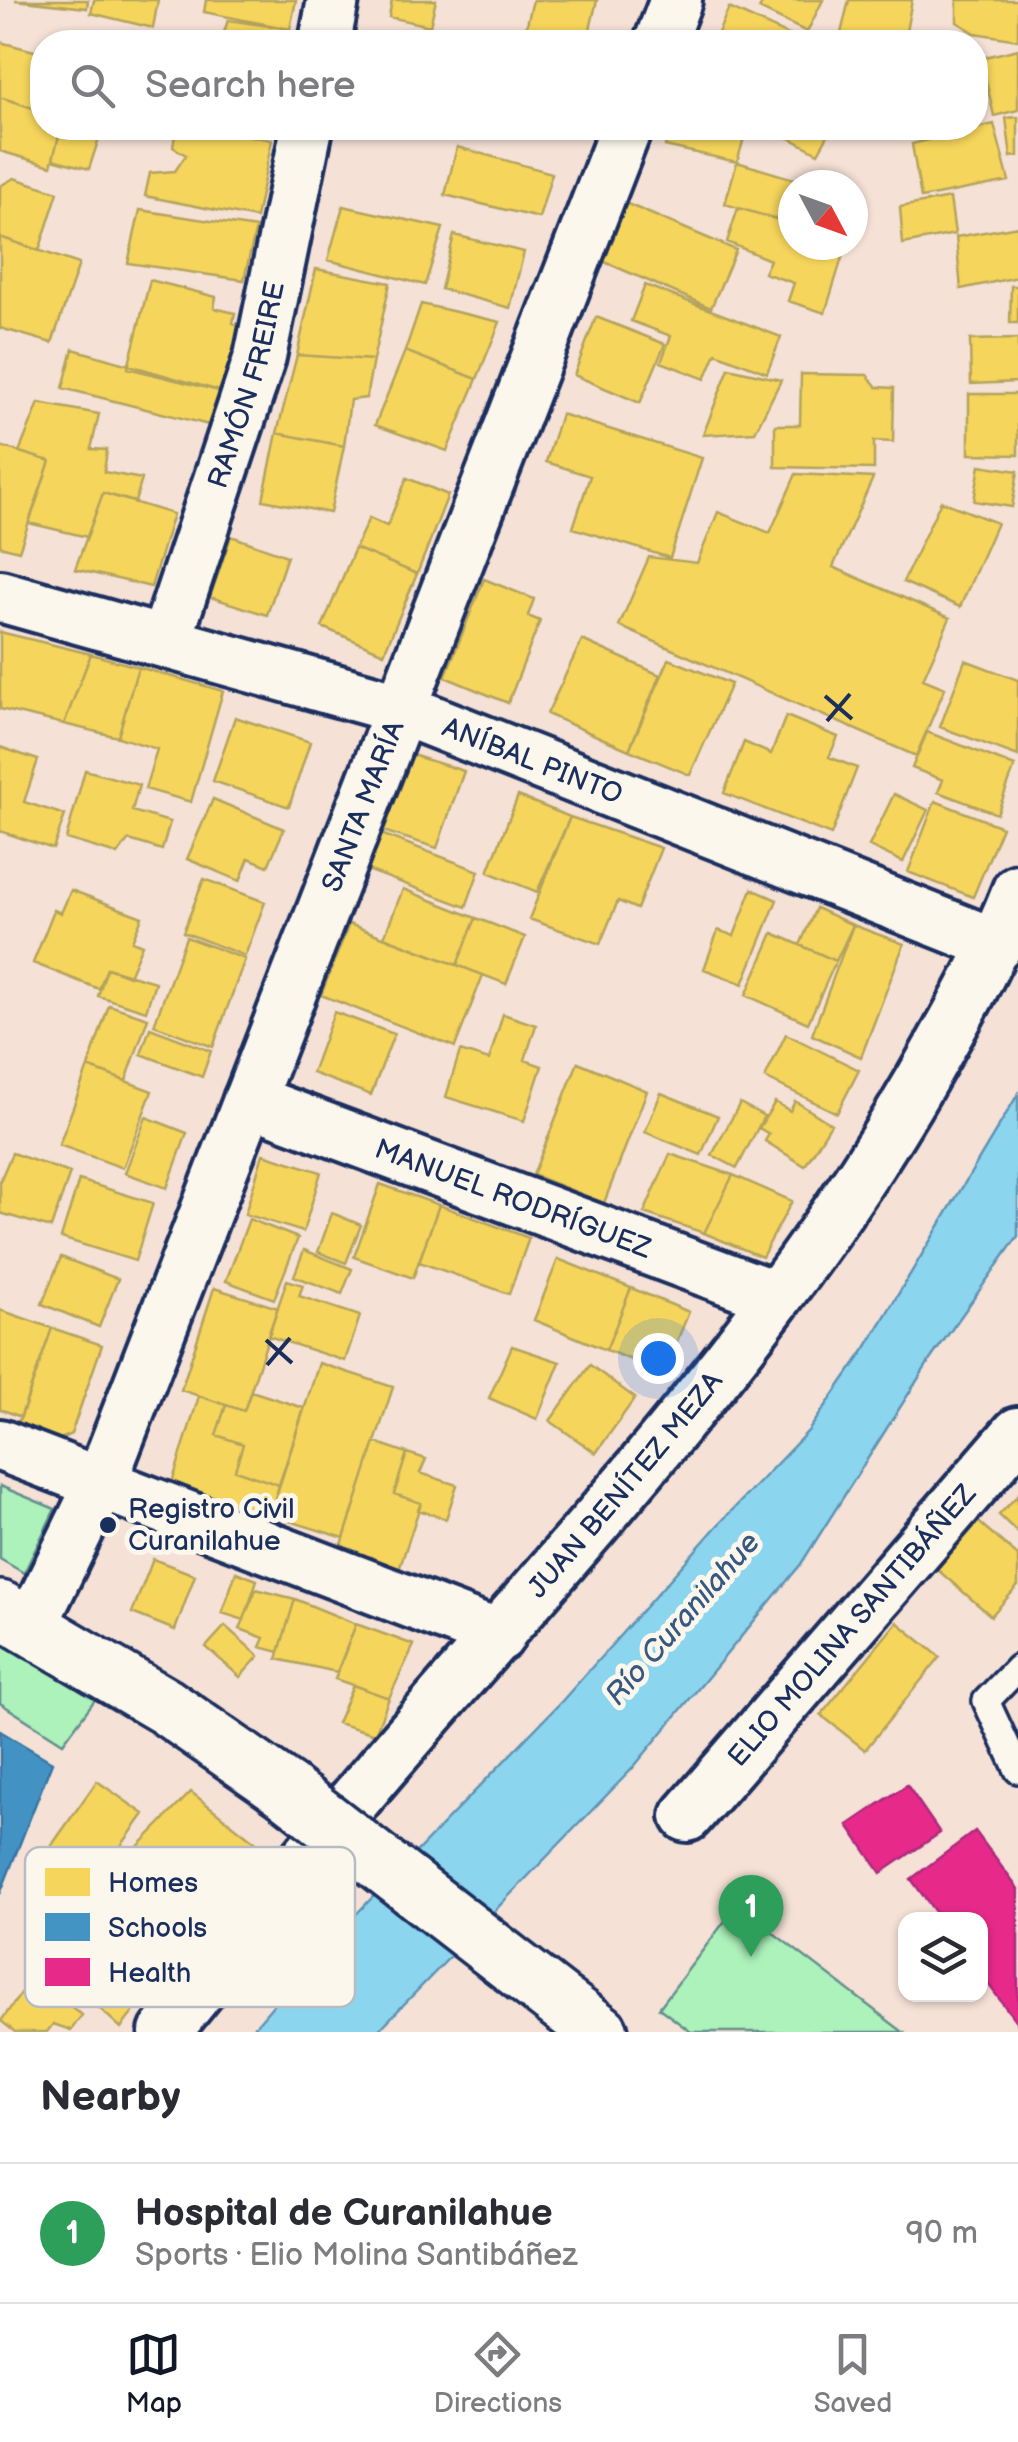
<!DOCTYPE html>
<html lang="en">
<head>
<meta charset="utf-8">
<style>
  :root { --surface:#fff; --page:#f2f2f3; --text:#2b2b33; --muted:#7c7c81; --line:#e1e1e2; --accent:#111827 }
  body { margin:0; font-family:"Balsamiq Sans",sans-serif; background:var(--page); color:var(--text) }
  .controls { position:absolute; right:30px; bottom:30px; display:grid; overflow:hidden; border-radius:20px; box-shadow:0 2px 8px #0004 }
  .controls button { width:90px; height:90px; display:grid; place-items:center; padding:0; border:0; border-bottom:2px solid var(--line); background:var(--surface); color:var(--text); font:50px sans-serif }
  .compass { position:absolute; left:778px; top:170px; width:90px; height:90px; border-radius:50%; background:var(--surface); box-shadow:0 2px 8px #0004; rotate:131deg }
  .you { position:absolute; left:658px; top:1358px; width:35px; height:35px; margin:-25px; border:8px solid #fff; border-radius:50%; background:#1a73e8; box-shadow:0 0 0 15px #1a73e833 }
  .badge { display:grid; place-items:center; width:65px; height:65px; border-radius:50%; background:var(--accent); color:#fff; font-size:32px; font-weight:700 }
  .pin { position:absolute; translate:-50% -82px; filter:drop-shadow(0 2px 5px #0008) }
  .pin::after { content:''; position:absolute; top:52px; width:35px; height:30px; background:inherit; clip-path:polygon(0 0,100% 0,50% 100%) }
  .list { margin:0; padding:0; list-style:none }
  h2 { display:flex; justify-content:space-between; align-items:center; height:130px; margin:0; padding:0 40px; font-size:42px }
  h2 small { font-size:32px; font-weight:400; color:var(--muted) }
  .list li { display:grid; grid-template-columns:65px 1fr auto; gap:30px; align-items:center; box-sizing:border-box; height:140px; padding:0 40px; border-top:2px solid var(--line) }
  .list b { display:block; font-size:38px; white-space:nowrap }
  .list p { margin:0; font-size:32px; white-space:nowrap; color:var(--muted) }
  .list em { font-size:32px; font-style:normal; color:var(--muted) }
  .icon { flex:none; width:55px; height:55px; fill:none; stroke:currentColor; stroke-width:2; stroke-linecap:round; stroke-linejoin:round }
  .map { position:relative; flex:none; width:1018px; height:2032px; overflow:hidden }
  .search { position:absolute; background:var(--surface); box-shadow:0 2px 8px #0004; left:30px; right:30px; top:30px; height:110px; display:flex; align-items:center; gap:25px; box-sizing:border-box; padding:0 35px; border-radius:40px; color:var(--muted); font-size:38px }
  .sheet { height:270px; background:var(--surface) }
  nav { display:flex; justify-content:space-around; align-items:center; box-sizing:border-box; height:140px; border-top:2px solid var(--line); background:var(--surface); font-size:28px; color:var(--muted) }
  nav a { display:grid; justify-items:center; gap:5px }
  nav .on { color:var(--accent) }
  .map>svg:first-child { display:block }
  .green { fill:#adf1bb; stroke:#64908c; stroke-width:2.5 }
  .water { fill:#8cd5ee; stroke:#5f93b4; stroke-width:2.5 }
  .homes { fill:#f6d55c; stroke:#b4a35d; stroke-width:2.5 }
  .schools { fill:#4393c3; stroke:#3775a5; stroke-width:2.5 }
  .health { fill:#e7298a; stroke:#aa2b7d; stroke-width:2.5 }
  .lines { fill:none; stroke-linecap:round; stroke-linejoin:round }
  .lane-casing { stroke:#1b2f5e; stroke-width:32 }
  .street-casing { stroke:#1b2f5e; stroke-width:58 }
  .secondary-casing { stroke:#1b2f5e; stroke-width:62 }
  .lane { stroke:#fbf7ec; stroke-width:25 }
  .street { stroke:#fbf7ec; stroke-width:50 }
  .secondary { stroke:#fbf7ec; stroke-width:55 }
  .secondary-bridge-casing { stroke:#1b2f5e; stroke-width:62; stroke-linecap:butt }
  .secondary-bridge { stroke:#fbf7ec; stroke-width:55 }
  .ticks { fill:none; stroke:#1b2f5e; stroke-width:4 }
  .poi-dot { fill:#1b2f5e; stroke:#fbf7ec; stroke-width:4 }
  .labels { text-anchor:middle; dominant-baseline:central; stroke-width:10; stroke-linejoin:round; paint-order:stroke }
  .street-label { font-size:28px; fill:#1b2f5e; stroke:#fbf7ec }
  .poi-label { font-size:28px; fill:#1b2f5e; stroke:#fbf7ec; text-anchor:start }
  .water-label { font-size:30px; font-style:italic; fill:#375882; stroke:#fbf7ec }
  .key { fill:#fbf7ec; stroke:#b8bbc1; stroke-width:2.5 }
  .key-label { font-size:28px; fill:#1b2f5e }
</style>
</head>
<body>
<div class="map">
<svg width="1018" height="2032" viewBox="0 0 1018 2032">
  <rect width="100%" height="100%" fill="#f5e1d6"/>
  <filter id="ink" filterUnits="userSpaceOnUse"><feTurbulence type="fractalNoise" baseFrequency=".01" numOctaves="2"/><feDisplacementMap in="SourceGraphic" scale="20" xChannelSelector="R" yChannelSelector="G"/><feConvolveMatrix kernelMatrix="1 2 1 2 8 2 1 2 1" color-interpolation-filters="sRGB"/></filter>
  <g filter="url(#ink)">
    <!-- green -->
    <path class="green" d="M 0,1486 L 55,1509 L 24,1573 L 0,1559 Z
      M 0,1611 L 105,1686 L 63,1743 L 0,1703 Z
      M 737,1905 L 903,2032 L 691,2032 L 659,2008 Z"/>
    <!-- water -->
    <path class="water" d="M 1018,1094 L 1018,1236 L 930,1360 L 801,1564 L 632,1769 L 377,2032 L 250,2032 L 310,1962 L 562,1701 L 717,1526 L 809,1430 L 866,1348 Z"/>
    <!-- homes -->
    <path class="homes" d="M 15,0 L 88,0 L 87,8 Z
      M 94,0 L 158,0 L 153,28 L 91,13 Z
      M 206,0 L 296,0 L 290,29 L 204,12 Z
      M 392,0 L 436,0 L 430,26 L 389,17 Z
      M 533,0 L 597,0 L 587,42 L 495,42 L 497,34 L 523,40 Z
      M 764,0 L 823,0 L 807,32 L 759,9 Z
      M 849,0 L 912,0 L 904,42 L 839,42 Z
      M 957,0 L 1018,0 L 1018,40 L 975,33 L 957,22 Z
      M 729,8 L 802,41 L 802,42 L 714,42 Z
      M 228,20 L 290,29 L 287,42 L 221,42 Z
      M 0,42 L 42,53 L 42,111 L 0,97 Z
      M 1018,49 L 1018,110 L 994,116 L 981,58 Z
      M 0,97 L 42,111 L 42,128 L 61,128 L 51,166 L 0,151 Z
      M 1018,117 L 1018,156 L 1011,157 L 1006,118 Z
      M 994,124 L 1009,181 L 921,198 L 912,144 Z
      M 61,128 L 102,129 L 89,169 L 53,159 Z
      M 176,128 L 206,128 L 272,140 L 256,218 L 145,196 L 150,173 L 175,171 L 186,155 L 173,147 Z
      M 670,128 L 747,128 L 737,162 L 665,146 Z
      M 771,128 L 832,128 L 818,153 Z
      M 457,147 L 552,173 L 539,218 L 445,195 Z
      M 737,162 L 814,185 L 793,185 L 793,224 L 725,204 Z
      M 14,178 L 58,192 L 39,251 L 0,237 L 0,186 Z
      M 950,198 L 955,234 L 903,244 L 900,207 Z
      M 625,203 L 736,250 L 711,308 L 600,260 Z
      M 343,206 L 443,228 L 425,285 L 328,260 Z
      M 738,208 L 793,224 L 793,245 L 846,245 L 825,313 L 788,301 L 794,283 L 764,273 L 770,260 L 727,242 Z
      M 140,210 L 256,228 L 244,280 L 128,263 Z
      M 1018,226 L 1018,277 L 961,289 L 956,237 Z
      M 454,235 L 524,252 L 510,308 L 441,289 Z
      M 0,237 L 79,264 L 52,343 L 0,328 Z
      M 316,269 L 390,283 L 373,360 L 297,355 Z
      M 150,280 L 216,297 L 214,308 L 235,313 L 233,323 L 244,326 L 227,393 L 128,368 Z
      M 645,285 L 781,337 L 767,373 L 716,353 L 705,379 L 661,362 L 671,336 L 631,321 Z
      M 1011,286 L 1018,286 L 1018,323 L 1010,323 Z
      M 421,304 L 500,322 L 477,379 L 405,351 Z
      M 596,317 L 665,344 L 640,403 L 574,375 Z
      M 1018,339 L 1018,382 L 971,384 L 970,340 Z
      M 73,349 L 227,393 L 213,426 L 63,388 Z
      M 405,351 L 477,379 L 447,451 L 375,425 Z
      M 297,355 L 373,360 L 366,398 L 350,400 L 344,446 L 277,433 Z
      M 729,368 L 781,380 L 755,432 L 703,435 Z
      M 801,374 L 867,375 L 877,387 L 894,388 L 893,442 L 874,441 L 874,469 L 775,467 L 775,425 L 800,425 Z
      M 969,394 L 1018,394 L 1018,455 L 969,454 Z
      M 39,403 L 99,414 L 91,449 L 107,450 L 104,472 L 142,479 L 135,502 L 103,493 L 87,537 L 29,523 L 50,461 L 19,452 Z
      M 561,414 L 702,458 L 670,558 L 573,528 L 590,476 L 546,462 Z
      M 277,433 L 344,446 L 330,513 L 263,500 Z
      M 0,446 L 50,461 L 19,551 L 0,546 Z
      M 980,465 L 1018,471 L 1012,507 L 974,501 Z
      M 796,474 L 873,478 L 833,567 L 950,618 L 923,679 L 945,688 L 916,756 L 619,626 L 649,557 L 697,563 L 718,512 L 770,533 Z
      M 407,478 L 448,495 L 417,574 L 355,548 L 369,518 L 387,526 Z
      M 103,493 L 173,514 L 151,587 L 75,569 Z
      M 941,501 L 997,523 L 960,607 L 903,582 Z
      M 231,536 L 287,556 L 267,615 L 210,597 Z
      M 355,548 L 417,574 L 384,653 L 322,627 Z
      M 484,579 L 534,599 L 528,616 L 540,621 L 508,703 L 445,677 Z
      M 0,632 L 91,654 L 64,724 L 0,709 Z
      M 582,640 L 660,675 L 629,750 L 547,714 Z
      M 91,654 L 138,667 L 118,737 L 64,724 Z
      M 669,659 L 731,684 L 690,775 L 629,750 Z
      M 965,660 L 1018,680 L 1018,756 L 940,727 Z
      M 138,667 L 223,691 L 191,802 L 145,789 L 157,749 L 118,737 Z
      M 786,716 L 838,737 L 829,757 L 857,768 L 831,835 L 724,793 L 744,742 L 771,754 Z
      M 235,717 L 310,742 L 289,807 L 213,781 Z
      M 927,732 L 1015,766 L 997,814 L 938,792 L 943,780 L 912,768 Z
      M 0,747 L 38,760 L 24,802 L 65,815 L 53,849 L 0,831 Z
      M 412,755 L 464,771 L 437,848 L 383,831 Z
      M 85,770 L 139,785 L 132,811 L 170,822 L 162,850 L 129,840 L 117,854 L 66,839 Z
      M 894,794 L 928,810 L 903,862 L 869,846 Z
      M 518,796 L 570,817 L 537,892 L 488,872 Z
      M 213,799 L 284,829 L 268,866 L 249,858 L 240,881 L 187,859 Z
      M 935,801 L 1002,827 L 973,897 L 908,872 Z
      M 570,817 L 661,848 L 637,909 L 618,901 L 600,944 L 529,919 Z
      M 376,832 L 479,871 L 466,907 L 362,868 Z
      M 204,879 L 265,902 L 245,956 L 183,932 Z
      M 403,889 L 476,918 L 457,965 L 384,937 Z
      M 752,889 L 777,900 L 743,984 L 704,969 L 718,930 L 734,936 Z
      M 71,890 L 142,917 L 132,941 L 142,945 L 129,976 L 107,968 L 99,989 L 33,963 L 54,910 L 61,913 Z
      M 816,908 L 853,925 L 836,961 L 800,945 Z
      M 476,918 L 525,937 L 506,984 L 457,965 Z
      M 349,924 L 483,975 L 455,1047 L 321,995 Z
      M 853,925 L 904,944 L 861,1057 L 812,1035 Z
      M 773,933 L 836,961 L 808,1023 L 746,995 Z
      M 186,937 L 245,959 L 213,1047 L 154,1025 Z
      M 107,968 L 155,982 L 146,1011 L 98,996 Z
      M 109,1005 L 148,1018 L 126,1081 L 88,1067 Z
      M 334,1012 L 394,1034 L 371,1095 L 312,1073 Z
      M 503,1014 L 536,1025 L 525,1060 L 542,1066 L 524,1121 L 446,1097 L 460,1051 L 489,1060 Z
      M 150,1028 L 211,1051 L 202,1077 L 141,1054 Z
      M 786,1034 L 859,1070 L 837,1113 L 765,1078 Z
      M 578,1062 L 647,1091 L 604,1203 L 533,1175 Z
      M 88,1067 L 152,1091 L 123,1168 L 59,1145 Z
      M 661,1093 L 718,1116 L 701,1155 L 645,1132 Z
      M 795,1101 L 831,1124 L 805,1166 L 765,1141 L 769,1134 L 759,1128 L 775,1102 L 790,1111 Z
      M 740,1103 L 764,1116 L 737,1168 L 712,1155 Z
      M 146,1117 L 187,1133 L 167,1188 L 125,1173 Z
      M 12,1153 L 70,1173 L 51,1228 L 0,1213 L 0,1181 Z
      M 263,1154 L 321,1172 L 303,1232 L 245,1214 Z
      M 670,1154 L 733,1175 L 704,1233 L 644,1213 Z
      M 733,1175 L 792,1201 L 762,1257 L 704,1233 Z
      M 79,1180 L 153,1203 L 135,1261 L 61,1238 Z
      M 380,1184 L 439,1205 L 413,1278 L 354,1257 Z
      M 439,1205 L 529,1238 L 509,1294 L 419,1262 Z
      M 332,1213 L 361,1225 L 346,1263 L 318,1252 Z
      M 249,1219 L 298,1238 L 274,1299 L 226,1281 Z
      M 304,1250 L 352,1269 L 342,1294 L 294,1276 Z
      M 61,1257 L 118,1279 L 99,1327 L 42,1304 Z
      M 558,1259 L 631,1288 L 606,1350 L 534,1320 Z
      M 287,1280 L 303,1285 L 299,1296 L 360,1316 L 345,1361 L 268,1336 Z
      M 214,1288 L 278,1308 L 244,1411 L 181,1390 Z
      M 631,1288 L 689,1312 L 664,1373 L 606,1350 Z
      M 0,1310 L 52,1328 L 21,1417 L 0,1409 Z
      M 52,1328 L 102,1345 L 71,1434 L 52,1443 L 16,1429 Z
      M 512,1346 L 560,1362 L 537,1419 L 489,1398 Z
      M 319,1363 L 393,1387 L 344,1538 L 270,1515 Z
      M 590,1365 L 635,1398 L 596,1453 L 550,1421 Z
      M 251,1391 L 304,1408 L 279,1485 L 235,1470 L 243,1444 L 216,1435 L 226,1405 L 244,1411 Z
      M 199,1396 L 226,1405 L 216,1435 L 243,1444 L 235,1470 L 279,1485 L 270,1515 L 172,1483 Z
      M 375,1442 L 407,1453 L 394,1494 L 421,1503 L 399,1570 L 340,1551 Z
      M 407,1453 L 426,1459 L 420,1473 L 457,1485 L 446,1519 L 418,1510 L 421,1503 L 394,1494 Z
      M 1018,1495 L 1018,1533 L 999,1515 Z
      M 973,1517 L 1018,1556 L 1018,1586 L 991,1616 L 932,1565 Z
      M 153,1559 L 195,1575 L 175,1630 L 132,1613 Z
      M 236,1572 L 257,1580 L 244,1620 L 222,1613 Z
      M 256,1589 L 295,1599 L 279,1652 L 260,1647 L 264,1638 L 240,1629 Z
      M 295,1599 L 356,1624 L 337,1672 L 277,1659 Z
      M 897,1622 L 940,1657 L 865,1750 L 821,1715 Z
      M 356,1624 L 414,1645 L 389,1698 L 335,1679 Z
      M 225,1626 L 259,1656 L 240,1677 L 206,1647 Z
      M 353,1685 L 389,1698 L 375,1734 L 337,1723 Z
      M 97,1781 L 144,1814 L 93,1885 L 47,1852 Z
      M 191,1792 L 269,1853 L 209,1927 L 127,1858 Z
      M 102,1941 L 155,1984 L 121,2028 L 65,1977 Z
      M 42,1964 L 75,1989 L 65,2002 L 82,2015 L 71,2030 L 53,2024 L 47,2032 L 15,2032 L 1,2021 Z"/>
    <!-- schools -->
    <path class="schools" d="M 0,1731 L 52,1762 L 0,1894 Z"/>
    <!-- health -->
    <path class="health" d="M 907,1785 L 940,1833 L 881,1873 L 848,1825 Z
      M 975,1831 L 1018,1889 L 1018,2024 L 980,1973 L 980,1920 L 941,1920 L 911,1879 Z"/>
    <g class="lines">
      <defs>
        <path id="lane" d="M 1018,1668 L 986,1701 L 1018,1770"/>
        <g id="street">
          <path d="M 325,42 L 333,0"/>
          <path d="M 660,42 L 676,0"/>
          <path id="s1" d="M 0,596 L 399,708 L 997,945"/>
          <path id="s2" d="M 166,640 L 260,357 L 307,128"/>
          <path id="s3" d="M 249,1100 L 776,1297"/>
          <path d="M 0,1445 L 499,1636"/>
          <path id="s4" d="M 31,1626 L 100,1485 L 626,128"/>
          <path id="s5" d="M 687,1816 L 1018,1433"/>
          <path id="s6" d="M 165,2032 C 240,1941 313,1847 391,1757 C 584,1533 792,1313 937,1052 C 967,999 996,947 1018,890"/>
        </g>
        <path id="secondary" d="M 0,1609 L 165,1706 L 286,1790
          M 564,2005 L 600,2032"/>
      </defs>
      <!-- lane casing -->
      <use href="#lane" class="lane-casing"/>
      <!-- street casing -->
      <use href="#street" class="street-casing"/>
      <!-- secondary casing -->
      <use href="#secondary" class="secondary-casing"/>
      <!-- lane -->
      <use href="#lane" class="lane"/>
      <!-- street -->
      <use href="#street" class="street"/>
      <!-- secondary -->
      <use href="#secondary" class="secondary"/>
      <defs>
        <path id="secondary-bridge" d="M 286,1790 L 564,2005"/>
      </defs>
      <!-- secondary-bridge casing -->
      <use href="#secondary-bridge" class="secondary-bridge-casing"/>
      <!-- secondary-bridge -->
      <use href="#secondary-bridge" class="secondary-bridge"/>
    </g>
  </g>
  <!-- ticks -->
  <path class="ticks" d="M 825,696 L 852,719M 827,721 L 850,694M 266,1340 L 292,1363M 267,1365 L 290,1338"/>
  <!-- markers -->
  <circle class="poi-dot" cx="108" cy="1525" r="10"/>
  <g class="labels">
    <!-- street labels -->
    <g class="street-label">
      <text stroke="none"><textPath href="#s2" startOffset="268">RAMÓN FREIRE</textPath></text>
      <text stroke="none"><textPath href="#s1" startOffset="558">ANÍBAL PINTO</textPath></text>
      <text stroke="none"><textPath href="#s4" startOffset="885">SANTA MARÍA</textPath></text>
      <text stroke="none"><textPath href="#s3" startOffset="282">MANUEL RODRÍGUEZ</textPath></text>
      <text stroke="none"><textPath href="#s6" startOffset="715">JUAN BENÍTEZ MEZA</textPath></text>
      <text stroke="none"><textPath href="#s5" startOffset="252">ELIO MOLINA SANTIBÁÑEZ</textPath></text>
    </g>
    <!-- poi labels -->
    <g class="poi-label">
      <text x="128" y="1509">Registro Civil<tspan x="128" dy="32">Curanilahue</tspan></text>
    </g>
    <!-- water labels -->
    <g class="water-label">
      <text transform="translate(683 1619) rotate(-49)">Río Curanilahue</text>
    </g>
  </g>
  <!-- legend -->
  <rect x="25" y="1847" width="330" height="160" rx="15" class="key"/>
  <rect x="45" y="1868" width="45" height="28" fill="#f6d55c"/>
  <rect x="45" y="1913" width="45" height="28" fill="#4393c3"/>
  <rect x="45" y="1958" width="45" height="28" fill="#e7298a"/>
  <g class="key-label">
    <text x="108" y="1892">Homes</text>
    <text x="108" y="1937">Schools</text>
    <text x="108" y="1982">Health</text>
  </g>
</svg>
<div class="controls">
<button><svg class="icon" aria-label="layers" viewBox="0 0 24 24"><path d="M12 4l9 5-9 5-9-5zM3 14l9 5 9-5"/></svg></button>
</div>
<svg class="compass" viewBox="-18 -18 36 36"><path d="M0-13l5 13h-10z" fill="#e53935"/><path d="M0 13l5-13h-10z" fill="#7c7c81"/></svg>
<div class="you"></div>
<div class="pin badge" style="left:751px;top:1957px;background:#2e9e5b">1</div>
<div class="search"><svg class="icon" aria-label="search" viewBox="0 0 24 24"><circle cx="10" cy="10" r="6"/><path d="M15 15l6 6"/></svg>Search here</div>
</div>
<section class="sheet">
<h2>Nearby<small></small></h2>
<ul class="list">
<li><span class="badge" style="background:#2e9e5b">1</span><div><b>Hospital de Curanilahue</b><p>Sports · Elio Molina Santibáñez</p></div><em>90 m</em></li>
</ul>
</section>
<nav>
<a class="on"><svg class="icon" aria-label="map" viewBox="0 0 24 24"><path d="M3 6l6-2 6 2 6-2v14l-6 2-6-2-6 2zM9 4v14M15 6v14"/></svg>Map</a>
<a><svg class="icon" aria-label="directions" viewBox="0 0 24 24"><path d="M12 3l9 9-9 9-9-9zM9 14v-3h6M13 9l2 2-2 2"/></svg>Directions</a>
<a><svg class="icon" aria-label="saved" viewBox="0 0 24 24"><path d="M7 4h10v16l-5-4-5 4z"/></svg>Saved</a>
</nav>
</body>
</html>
